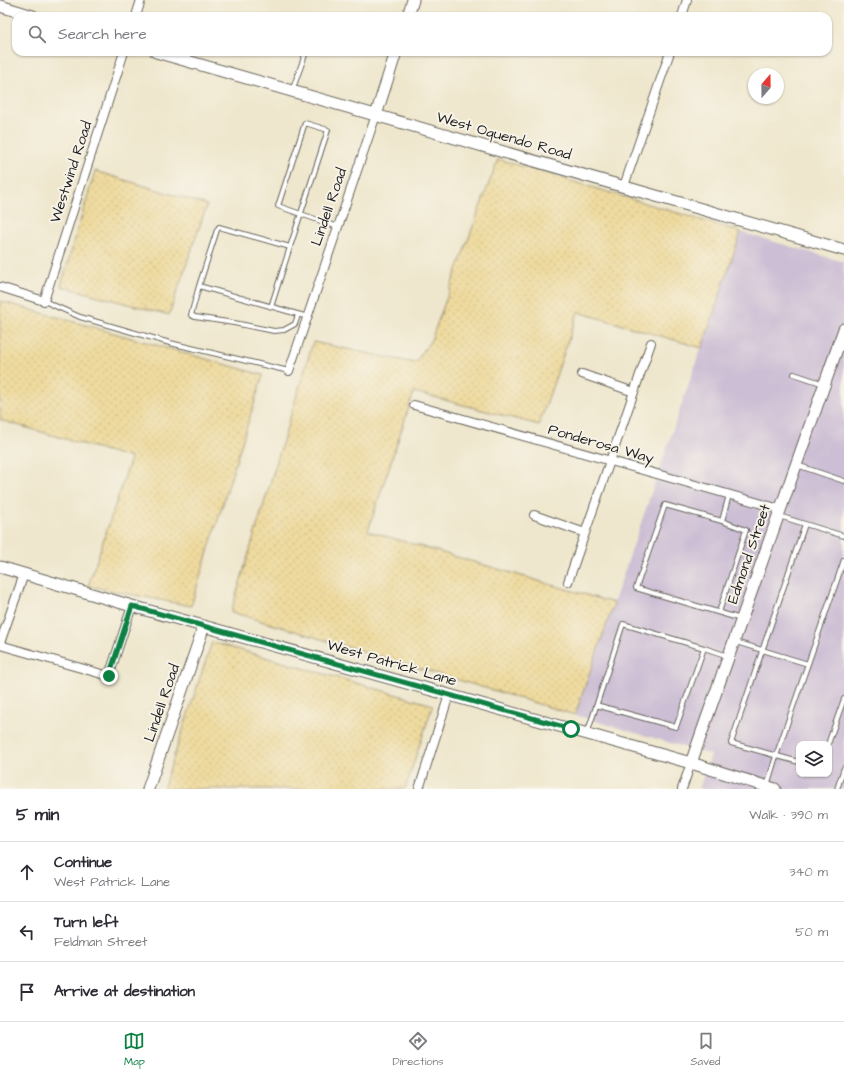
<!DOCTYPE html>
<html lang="en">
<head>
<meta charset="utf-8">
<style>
  :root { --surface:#fff; --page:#f7f7f7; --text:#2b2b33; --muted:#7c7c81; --line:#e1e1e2; --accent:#0b8043 }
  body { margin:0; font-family:"Architects Daughter",sans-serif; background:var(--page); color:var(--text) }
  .controls { position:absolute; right:12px; bottom:12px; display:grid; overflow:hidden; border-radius:8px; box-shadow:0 1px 3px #0004 }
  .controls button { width:36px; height:36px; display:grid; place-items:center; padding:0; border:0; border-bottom:1px solid var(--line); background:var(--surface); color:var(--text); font:20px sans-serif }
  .compass { position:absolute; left:748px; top:68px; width:36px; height:36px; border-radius:50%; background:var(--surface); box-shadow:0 1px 3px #0004; rotate:20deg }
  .stop { position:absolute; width:12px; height:12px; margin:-9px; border:3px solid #0b8043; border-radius:50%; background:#fff }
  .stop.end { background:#0b8043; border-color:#fff; box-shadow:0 1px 4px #0008 }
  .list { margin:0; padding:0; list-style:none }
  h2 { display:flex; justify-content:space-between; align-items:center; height:52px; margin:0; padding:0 16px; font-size:17px }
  h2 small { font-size:13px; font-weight:400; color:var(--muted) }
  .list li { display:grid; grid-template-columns:26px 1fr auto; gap:12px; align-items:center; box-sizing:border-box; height:60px; padding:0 16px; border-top:1px solid var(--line) }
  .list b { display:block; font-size:15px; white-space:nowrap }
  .list p { margin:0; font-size:13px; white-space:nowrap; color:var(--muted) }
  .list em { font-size:13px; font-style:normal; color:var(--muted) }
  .icon { flex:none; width:22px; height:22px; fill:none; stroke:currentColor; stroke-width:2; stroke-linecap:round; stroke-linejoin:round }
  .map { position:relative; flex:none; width:844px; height:789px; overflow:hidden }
  .search { position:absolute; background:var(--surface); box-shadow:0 1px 3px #0004; left:12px; right:12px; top:12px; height:44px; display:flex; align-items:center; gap:10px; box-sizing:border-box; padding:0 14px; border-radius:12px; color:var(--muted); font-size:15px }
  .sheet { height:232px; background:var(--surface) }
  nav { display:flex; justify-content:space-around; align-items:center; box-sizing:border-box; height:56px; border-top:1px solid var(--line); background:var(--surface); font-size:11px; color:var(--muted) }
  nav a { display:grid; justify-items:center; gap:2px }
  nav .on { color:var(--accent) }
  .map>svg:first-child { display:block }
  .industrial { fill:#ccbed4; fill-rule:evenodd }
  .sand { fill:url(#sand-dots); stroke:#857b5d }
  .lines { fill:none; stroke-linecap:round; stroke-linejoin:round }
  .lane-casing { stroke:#66635a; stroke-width:6 }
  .street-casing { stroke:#66635a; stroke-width:10 }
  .secondary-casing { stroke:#66635a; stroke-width:13 }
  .lane { stroke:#fff; stroke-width:4 }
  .street { stroke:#fff; stroke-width:8 }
  .secondary { stroke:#fff; stroke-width:11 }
  .route { stroke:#0b8043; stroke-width:5 }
  .labels { text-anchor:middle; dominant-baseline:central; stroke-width:4; stroke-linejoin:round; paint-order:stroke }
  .street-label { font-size:15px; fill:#1c1c1c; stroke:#f7f3e8 }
</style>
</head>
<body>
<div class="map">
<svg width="844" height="789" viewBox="0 0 844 789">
  <defs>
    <pattern id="sand-dots" width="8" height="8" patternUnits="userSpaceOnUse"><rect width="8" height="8" fill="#eeda9e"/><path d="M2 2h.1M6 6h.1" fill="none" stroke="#ccba88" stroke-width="1.8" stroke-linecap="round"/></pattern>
  </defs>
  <rect width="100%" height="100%" fill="#f7f3e8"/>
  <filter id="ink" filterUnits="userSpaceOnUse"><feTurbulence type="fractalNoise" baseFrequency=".025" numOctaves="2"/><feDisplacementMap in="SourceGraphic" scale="8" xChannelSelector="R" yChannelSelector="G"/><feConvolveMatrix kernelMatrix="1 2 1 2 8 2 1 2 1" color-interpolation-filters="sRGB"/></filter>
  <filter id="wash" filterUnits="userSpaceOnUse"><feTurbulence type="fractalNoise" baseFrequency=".012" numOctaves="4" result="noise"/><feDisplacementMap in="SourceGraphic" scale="16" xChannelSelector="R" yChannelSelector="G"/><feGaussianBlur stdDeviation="0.9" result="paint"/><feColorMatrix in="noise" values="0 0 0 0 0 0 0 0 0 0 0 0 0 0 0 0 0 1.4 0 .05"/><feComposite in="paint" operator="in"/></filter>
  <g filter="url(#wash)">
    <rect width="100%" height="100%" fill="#efe7cd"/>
    <!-- industrial -->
    <path class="industrial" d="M 741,232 L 844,262 L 844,789 L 699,789 L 711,755 L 575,715 ZM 799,744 L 829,744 L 829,774 L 799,774 Z"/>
    <!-- sand -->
    <path class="sand" d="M 498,159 L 741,232 L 702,348 L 578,312 L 539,425 L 414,392 L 368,531 L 614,603 L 575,715 L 231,612 L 313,342 L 415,363 L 431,340 Z
      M 95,171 L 207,205 L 169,315 L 61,286 Z
      M 0,301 L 263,375 L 191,606 L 88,586 L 131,458 L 0,420 Z
      M 212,642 L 433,705 L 405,789 L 163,789 Z"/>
  </g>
  <g filter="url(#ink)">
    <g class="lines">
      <defs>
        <path id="lane" d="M 292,91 L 306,52
          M 290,247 L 328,130 L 305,123 L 278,206 L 338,227
          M 199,286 L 191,315 L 195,317 L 234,323 L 274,331 L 284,330 L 295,324 L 298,315
          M 44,301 L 80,317 L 170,343 L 289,371
          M 271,307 L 290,247 L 219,227 L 217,230 L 199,286 L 308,317
          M 794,374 L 824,384
          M 797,465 L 844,481
          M 729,495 L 722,521 L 665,505 L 636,588 L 741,619
          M 779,516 L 805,524
          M 719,612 L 746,530 L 722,521
          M 736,642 L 808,664
          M 596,705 L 676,727 L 704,648
          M 587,734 L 623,624 L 704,648 L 728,656
          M 828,744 L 844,699
          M 799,762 L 731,743 L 805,524 L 844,536
          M 767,786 L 776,756 L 844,560
          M 837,789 L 844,768"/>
        <path id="street" d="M 136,16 L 141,0
          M 682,16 L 687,0
          M 624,186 L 670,52
          M 0,287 L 44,301 L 124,52
          M 289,371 L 376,115
          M 582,374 L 634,392
          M 414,405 L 780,509
          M 534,515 L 585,533
          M 568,582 L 651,343
          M 0,643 L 24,574
          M 0,645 L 109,676 L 132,606
          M 419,789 L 449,695
          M 682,789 L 691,763"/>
        <path id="secondary" d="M 0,6 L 33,16
          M 408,16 L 413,0
          M 156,52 L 844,250
          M 376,115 L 396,52
          M 0,567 L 132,606 L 691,763 L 775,789
          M 691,763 L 844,329
          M 148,789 L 204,626"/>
      </defs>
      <!-- lane casing -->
      <use href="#lane" class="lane-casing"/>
      <!-- street casing -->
      <use href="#street" class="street-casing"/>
      <!-- secondary casing -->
      <use href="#secondary" class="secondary-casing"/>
      <!-- lane -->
      <use href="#lane" class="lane"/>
      <!-- street -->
      <use href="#street" class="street"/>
      <!-- secondary -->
      <use href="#secondary" class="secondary"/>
    </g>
  </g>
  <g class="lines" filter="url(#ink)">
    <!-- route -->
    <path class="route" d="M 109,676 L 132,606 L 571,729"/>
  </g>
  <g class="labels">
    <!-- street labels -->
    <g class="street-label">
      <text transform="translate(504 136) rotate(16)">West Oquendo Road</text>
      <text transform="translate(71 172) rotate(-72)">Westwind Road</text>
      <text transform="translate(329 207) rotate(-71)">Lindell Road</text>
      <text transform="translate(601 444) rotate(16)">Ponderosa Way</text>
      <text transform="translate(749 554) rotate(-71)">Edmond Street</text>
      <text transform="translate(392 663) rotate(16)">West Patrick Lane</text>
      <text transform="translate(162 703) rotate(-71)">Lindell Road</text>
    </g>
  </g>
</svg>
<div class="controls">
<button><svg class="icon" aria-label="layers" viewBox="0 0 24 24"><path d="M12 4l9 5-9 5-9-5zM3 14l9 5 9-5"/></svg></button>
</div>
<svg class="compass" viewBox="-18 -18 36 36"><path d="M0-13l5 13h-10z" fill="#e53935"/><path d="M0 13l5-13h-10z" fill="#7c7c81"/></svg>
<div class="stop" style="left:571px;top:729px"></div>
<div class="stop end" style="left:109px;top:676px"></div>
<div class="search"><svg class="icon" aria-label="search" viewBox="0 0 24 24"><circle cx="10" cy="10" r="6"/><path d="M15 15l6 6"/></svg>Search here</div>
</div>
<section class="sheet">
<h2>5 min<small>Walk · 390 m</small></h2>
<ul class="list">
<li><svg class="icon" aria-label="ahead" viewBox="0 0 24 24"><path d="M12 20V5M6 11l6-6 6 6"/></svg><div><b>Continue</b><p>West Patrick Lane</p></div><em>340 m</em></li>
<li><svg class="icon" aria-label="left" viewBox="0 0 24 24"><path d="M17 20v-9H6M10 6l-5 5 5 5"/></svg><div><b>Turn left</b><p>Feldman Street</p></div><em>50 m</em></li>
<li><svg class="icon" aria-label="arrive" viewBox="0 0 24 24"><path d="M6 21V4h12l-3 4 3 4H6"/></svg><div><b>Arrive at destination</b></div></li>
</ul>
</section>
<nav>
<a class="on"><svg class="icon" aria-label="map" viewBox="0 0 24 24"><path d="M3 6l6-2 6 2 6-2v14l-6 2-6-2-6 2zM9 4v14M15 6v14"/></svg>Map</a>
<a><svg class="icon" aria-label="directions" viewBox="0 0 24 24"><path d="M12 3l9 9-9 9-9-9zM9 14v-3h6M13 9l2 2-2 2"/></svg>Directions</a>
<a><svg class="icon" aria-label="saved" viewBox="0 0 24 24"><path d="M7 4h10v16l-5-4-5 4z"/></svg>Saved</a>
</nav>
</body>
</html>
